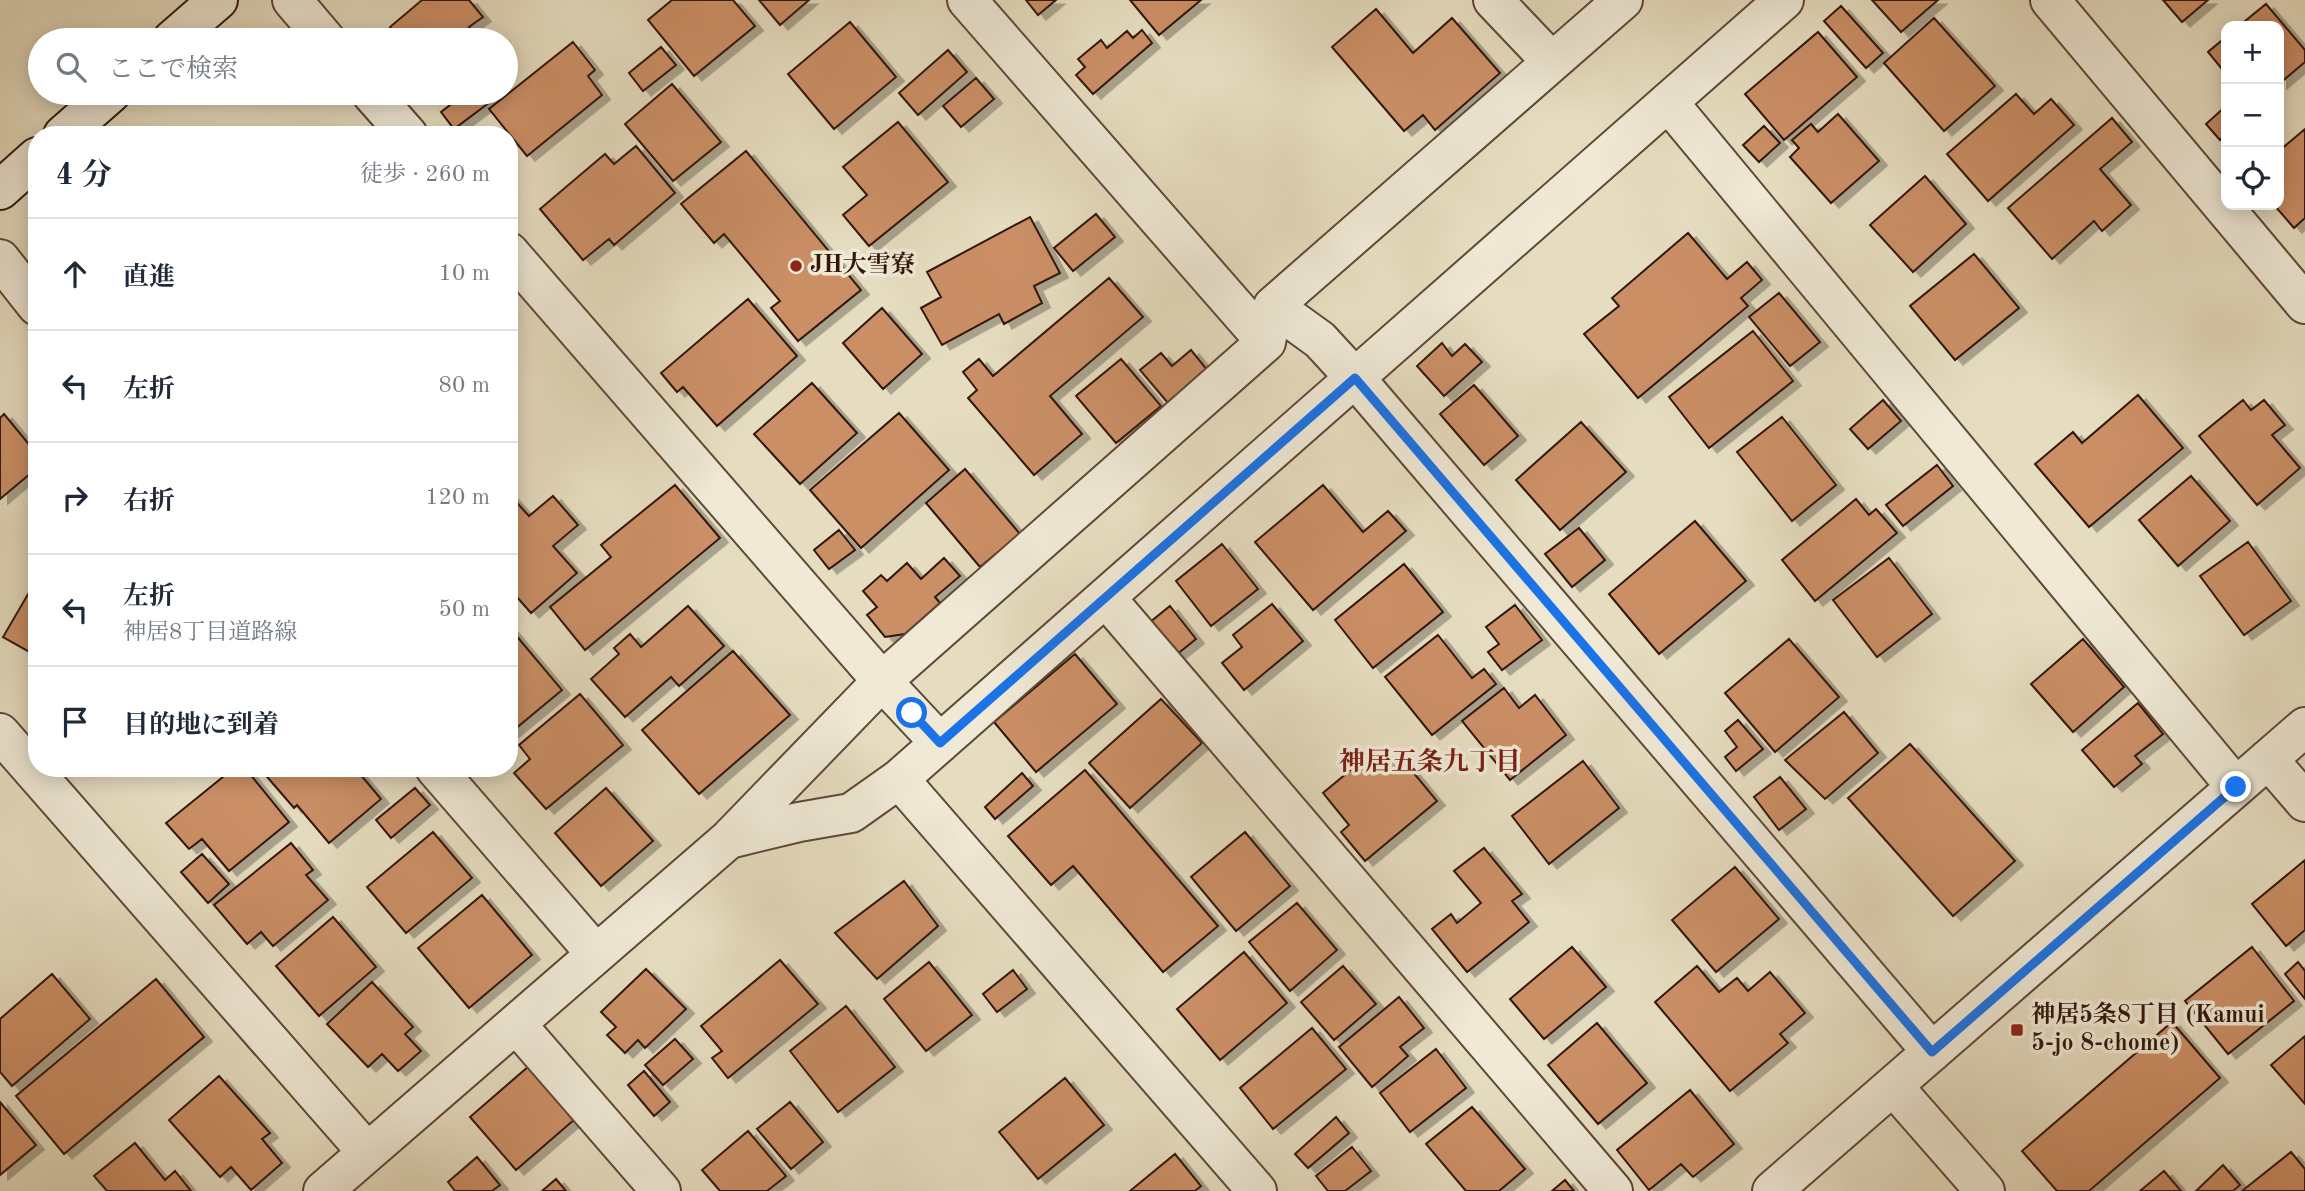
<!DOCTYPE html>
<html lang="ja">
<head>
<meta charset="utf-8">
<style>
  :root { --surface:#fff; --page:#f6f6f7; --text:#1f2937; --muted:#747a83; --line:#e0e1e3 }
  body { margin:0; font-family:"Old Standard TT","Noto Serif JP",serif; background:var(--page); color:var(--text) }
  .controls { position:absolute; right:21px; top:21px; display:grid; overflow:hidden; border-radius:14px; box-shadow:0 4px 18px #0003 }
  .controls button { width:63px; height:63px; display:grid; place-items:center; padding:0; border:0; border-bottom:2px solid var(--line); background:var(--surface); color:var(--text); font:35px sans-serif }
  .stop { position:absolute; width:21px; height:21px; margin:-16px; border:5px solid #1a73e8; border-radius:50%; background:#fff }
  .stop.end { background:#1a73e8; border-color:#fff; box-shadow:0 2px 7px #0008 }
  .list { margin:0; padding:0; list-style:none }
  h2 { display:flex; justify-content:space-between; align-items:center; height:91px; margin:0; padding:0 28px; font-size:30px }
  h2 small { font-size:23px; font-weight:400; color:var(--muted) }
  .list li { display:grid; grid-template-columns:46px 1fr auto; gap:21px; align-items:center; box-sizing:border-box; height:112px; padding:0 28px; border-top:2px solid var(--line) }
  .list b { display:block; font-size:26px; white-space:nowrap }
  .list p { margin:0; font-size:23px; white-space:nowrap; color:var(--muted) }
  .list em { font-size:23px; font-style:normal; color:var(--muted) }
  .icon { flex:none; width:38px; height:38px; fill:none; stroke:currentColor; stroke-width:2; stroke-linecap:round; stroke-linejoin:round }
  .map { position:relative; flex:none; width:2305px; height:1191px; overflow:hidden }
  .search { position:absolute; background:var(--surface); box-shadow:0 4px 18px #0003; left:28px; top:28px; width:490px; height:77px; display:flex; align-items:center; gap:18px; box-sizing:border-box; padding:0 24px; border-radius:38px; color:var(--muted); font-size:26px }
  .panel { position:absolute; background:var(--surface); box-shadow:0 4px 18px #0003; left:28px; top:126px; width:490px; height:651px; border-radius:28px }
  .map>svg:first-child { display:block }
  .building { fill:#cb8f66; stroke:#321709; stroke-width:2; filter:url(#shadow) }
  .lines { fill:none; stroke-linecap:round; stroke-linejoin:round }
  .street-casing { stroke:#5f4837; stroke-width:42 }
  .secondary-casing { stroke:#321709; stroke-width:42 }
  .street { stroke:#efe9d6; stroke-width:38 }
  .secondary { stroke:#efe9d6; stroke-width:38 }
  .route { stroke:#1a73e8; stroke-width:9 }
  .poi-dot { fill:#8f2418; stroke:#efe9d6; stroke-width:2.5 }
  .labels { text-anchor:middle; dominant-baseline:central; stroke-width:7; stroke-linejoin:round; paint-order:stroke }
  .poi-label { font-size:24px; font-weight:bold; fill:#321709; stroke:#efe9d6; text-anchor:start }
  .neighbourhood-label { font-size:26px; font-weight:bold; fill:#7a1f14; stroke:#efe9d6 }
</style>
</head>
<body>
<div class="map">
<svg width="2305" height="1191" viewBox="0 0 2305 1191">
  <defs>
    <filter id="shadow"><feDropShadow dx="8" dy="4.5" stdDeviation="0" flood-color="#0004"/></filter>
  </defs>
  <rect width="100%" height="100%" fill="#e6ddc0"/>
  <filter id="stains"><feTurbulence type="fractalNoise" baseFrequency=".00286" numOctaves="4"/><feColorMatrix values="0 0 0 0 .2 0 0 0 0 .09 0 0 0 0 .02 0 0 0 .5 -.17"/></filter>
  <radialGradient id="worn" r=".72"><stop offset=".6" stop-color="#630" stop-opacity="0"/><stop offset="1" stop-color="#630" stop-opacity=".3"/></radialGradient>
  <!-- building -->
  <path class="building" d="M 422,0 L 469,0 L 483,17 L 469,27 L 480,40 L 401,40 L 390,27 Z
    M 672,0 L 733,0 L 755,26 L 694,76 L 648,20 Z
    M 759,0 L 809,0 L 780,25 Z
    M 1026,0 L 1056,0 L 1038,15 Z
    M 1130,0 L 1201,0 L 1159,35 Z
    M 1872,0 L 1938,0 L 1901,32 Z
    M 2163,0 L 2208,0 L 2182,22 Z
    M 2266,4 L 2305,50 L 2305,62 L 2279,84 L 2279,26 L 2239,26 Z
    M 1841,6 L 1883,53 L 1866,68 L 1824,21 Z
    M 1376,9 L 1413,53 L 1452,18 L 1500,73 L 1435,130 L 1423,115 L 1404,131 L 1332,47 Z
    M 1934,18 L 1995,86 L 1944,131 L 1884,63 Z
    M 850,22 L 896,77 L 834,129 L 788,74 Z
    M 1142,30 L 1152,43 L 1093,94 L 1076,75 L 1085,67 L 1078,59 L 1101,40 L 1107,48 L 1127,31 L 1133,38 Z
    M 1818,32 L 1857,77 L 1784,140 L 1745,94 Z
    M 2226,37 L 2226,74 L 2208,52 Z
    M 573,42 L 595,70 L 588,76 L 602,95 L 527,156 L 489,109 Z
    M 661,47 L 676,65 L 643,91 L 629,73 Z
    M 948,50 L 967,72 L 918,115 L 899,93 Z
    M 976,78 L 994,99 L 961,127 L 943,106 Z
    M 672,84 L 721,142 L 673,181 L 625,124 Z
    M 466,93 L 502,93 L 454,129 L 441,112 Z
    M 2016,94 L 2034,114 L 2051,99 L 2074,125 L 1988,201 L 1947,154 Z
    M 2226,106 L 2226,134 L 2220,140 L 2206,124 Z
    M 1838,114 L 1879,161 L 1831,203 L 1790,157 L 1799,148 L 1792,140 L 1811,124 L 1818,132 Z
    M 2112,118 L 2132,142 L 2100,169 L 2131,205 L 2102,231 L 2094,221 L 2052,259 L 2008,208 Z
    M 898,122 L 948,182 L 869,246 L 843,215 L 867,195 L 843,167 Z
    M 1764,126 L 1780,143 L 1759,162 L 1743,145 Z
    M 2305,129 L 2305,218 L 2294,228 L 2274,205 L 2279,205 L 2279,151 Z
    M 636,146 L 675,193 L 614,245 L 609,239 L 583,260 L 540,209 L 605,154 L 614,164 Z
    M 746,151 L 861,290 L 798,341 L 771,308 L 780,301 L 724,234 L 714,243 L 681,204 Z
    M 1925,176 L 1966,224 L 1913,272 L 1870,225 Z
    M 1096,214 L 1115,237 L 1073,271 L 1054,248 Z
    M 1030,217 L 1060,273 L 1034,286 L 1042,303 L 1004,324 L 999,314 L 942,345 L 921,308 L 941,297 L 927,272 Z
    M 1688,233 L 1727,279 L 1747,262 L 1762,280 L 1741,298 L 1748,306 L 1638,398 L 1584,334 L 1619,306 L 1612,298 Z
    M 1974,254 L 2019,308 L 1955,360 L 1910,306 Z
    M 1109,278 L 1143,317 L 1050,396 L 1082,434 L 1034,475 L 968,398 L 977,390 L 963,372 L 979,359 L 993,376 Z
    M 1779,293 L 1820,342 L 1790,366 L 1749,317 Z
    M 748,299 L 797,356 L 717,426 L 683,387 L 677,392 L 661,373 Z
    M 882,308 L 922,354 L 883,389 L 843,343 Z
    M 1753,331 L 1793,381 L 1709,448 L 1669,397 Z
    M 1442,343 L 1452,356 L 1465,344 L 1482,362 L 1444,396 L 1417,366 Z
    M 1191,350 L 1208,371 L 1168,403 L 1140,370 L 1161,353 L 1172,366 Z
    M 1121,359 L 1161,406 L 1116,443 L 1076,396 Z
    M 812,383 L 857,433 L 800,484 L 754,434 Z
    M 1474,385 L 1518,436 L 1484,465 L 1440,414 Z
    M 2138,395 L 2183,448 L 2089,527 L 2035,464 L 2073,432 L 2082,443 Z
    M 1883,400 L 1901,421 L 1868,449 L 1850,429 Z
    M 2243,400 L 2251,410 L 2264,400 L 2285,425 L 2272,435 L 2300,468 L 2257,505 L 2199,436 Z
    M 899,413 L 949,470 L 861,548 L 810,490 Z
    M 4,414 L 37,454 L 37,468 L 0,499 L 0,418 Z
    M 1782,417 L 1836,485 L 1792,521 L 1737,452 Z
    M 1581,422 L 1626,472 L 1560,530 L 1516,480 Z
    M 1937,465 L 1953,486 L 1903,526 L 1886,505 Z
    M 965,469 L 1020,534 L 980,567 L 926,503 Z
    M 2191,476 L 2230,521 L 2178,566 L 2139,520 Z
    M 675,485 L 720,538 L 585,650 L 550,607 L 611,557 L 601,545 Z
    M 1323,485 L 1363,532 L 1388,511 L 1406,531 L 1313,610 L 1255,542 Z
    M 509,494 L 529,516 L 553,496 L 578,525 L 553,546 L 577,573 L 531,613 L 509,588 Z
    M 1856,499 L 1869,515 L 1876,509 L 1897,533 L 1815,601 L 1782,560 Z
    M 1695,521 L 1746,581 L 1659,654 L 1609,594 Z
    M 1579,528 L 1605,560 L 1572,587 L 1545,554 Z
    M 839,530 L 855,550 L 829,569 L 814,550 Z
    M 2248,542 L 2291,601 L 2244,635 L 2200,576 Z
    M 1222,544 L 1258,589 L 1211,626 L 1176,581 Z
    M 944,558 L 960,576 L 935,597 L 940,603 L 905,634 L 885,637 L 867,615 L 877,607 L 863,591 L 881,575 L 887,581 L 907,563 L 921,579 Z
    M 1889,558 L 1932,614 L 1877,657 L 1833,600 Z
    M 1404,564 L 1443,612 L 1373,668 L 1335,620 Z
    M 34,584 L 37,586 L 37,656 L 3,637 Z
    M 1272,604 L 1303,641 L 1244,690 L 1222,663 L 1242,647 L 1233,635 Z
    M 1515,605 L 1542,640 L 1502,670 L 1488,652 L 1499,644 L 1486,627 Z
    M 688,606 L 724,646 L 679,686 L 671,677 L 625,717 L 591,679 L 619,654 L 614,648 L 630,634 L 641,647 Z
    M 1170,606 L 1196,639 L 1176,655 L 1149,623 Z
    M 509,627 L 562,690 L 509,734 Z
    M 1438,635 L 1472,678 L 1484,669 L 1496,684 L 1432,735 L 1385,677 Z
    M 1789,639 L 1839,697 L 1775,752 L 1725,693 Z
    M 2083,639 L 2124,687 L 2073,732 L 2031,684 Z
    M 733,651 L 790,715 L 699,794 L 642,730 Z
    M 1075,654 L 1117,704 L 1036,772 L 994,722 Z
    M 1504,688 L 1519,708 L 1535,695 L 1566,735 L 1510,780 L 1462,721 Z
    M 580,694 L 623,745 L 546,809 L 514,773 L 530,759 L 519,745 Z
    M 1161,699 L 1202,743 L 1130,808 L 1089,763 Z
    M 2138,703 L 2163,734 L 2135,756 L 2142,764 L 2114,787 L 2082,750 Z
    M 1844,712 L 1878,753 L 1825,799 L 1785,760 Z
    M 1738,720 L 1763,749 L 1736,771 L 1725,757 L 1737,747 L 1725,731 Z
    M 1910,744 L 2015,861 L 1953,916 L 1848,798 Z
    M 1376,749 L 1393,769 L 1403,760 L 1437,801 L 1365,861 L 1341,832 L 1349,825 L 1323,793 Z
    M 1583,761 L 1619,808 L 1549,864 L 1512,816 Z
    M 234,768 L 245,768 L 289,822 L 229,871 L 202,839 L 189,849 L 166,823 Z
    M 265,768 L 333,768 L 337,773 L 342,768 L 355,768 L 381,799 L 329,843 L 297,805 L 294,808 L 262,771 Z
    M 1085,770 L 1218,926 L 1163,972 L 1073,866 L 1051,885 L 1008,836 Z
    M 1022,773 L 1033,786 L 995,819 L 985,807 Z
    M 1780,777 L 1806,809 L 1779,830 L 1754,797 Z
    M 415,788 L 430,805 L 391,838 L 376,820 Z
    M 606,788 L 653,841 L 601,886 L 555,833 Z
    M 433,832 L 472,878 L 406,933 L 367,887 Z
    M 1245,832 L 1290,886 L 1236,931 L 1191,877 Z
    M 291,843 L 313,870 L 306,875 L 328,900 L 273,946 L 261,932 L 247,944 L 214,905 Z
    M 1484,848 L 1522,894 L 1512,901 L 1529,922 L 1467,972 L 1432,929 L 1451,914 L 1457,923 L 1481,903 L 1454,871 Z
    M 202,854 L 229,884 L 208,903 L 181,872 Z
    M 2305,860 L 2305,930 L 2286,946 L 2252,904 Z
    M 1735,867 L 1779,919 L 1716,972 L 1672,920 Z
    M 904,881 L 938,926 L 877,979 L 835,933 Z
    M 482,895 L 532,955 L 469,1008 L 418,948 Z
    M 1297,903 L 1337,950 L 1290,991 L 1249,942 Z
    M 333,917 L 376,967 L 319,1016 L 276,966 Z
    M 1572,947 L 1606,987 L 1544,1039 L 1510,999 Z
    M 2252,947 L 2294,1001 L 2228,1054 L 2185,1001 Z
    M 1244,952 L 1287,1003 L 1220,1060 L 1177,1009 Z
    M 780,960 L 818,1004 L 728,1078 L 712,1058 L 722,1051 L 701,1026 Z
    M 929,962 L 972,1015 L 926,1051 L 884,999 Z
    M 2298,962 L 2305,971 L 2305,999 L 2285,974 Z
    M 1343,966 L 1376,1004 L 1334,1040 L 1301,1002 Z
    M 1697,966 L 1719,992 L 1737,978 L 1748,991 L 1770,972 L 1805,1013 L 1780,1034 L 1788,1043 L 1730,1091 L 1655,1002 Z
    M 646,969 L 686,1009 L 645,1048 L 638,1040 L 625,1053 L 607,1035 L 616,1027 L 601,1012 Z
    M 1013,970 L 1027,989 L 997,1012 L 983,994 Z
    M 52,974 L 90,1019 L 12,1086 L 0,1072 L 0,1019 Z
    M 156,979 L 204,1037 L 64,1154 L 16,1096 Z
    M 372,982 L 413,1027 L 405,1034 L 421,1051 L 398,1071 L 382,1054 L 368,1067 L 327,1024 Z
    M 1399,997 L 1424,1028 L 1400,1047 L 1408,1056 L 1372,1087 L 1339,1047 Z
    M 846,1006 L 895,1067 L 838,1112 L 790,1051 Z
    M 2172,1022 L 2220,1078 L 2089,1191 L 2057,1191 L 2022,1151 Z
    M 1597,1023 L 1647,1083 L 1598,1124 L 1548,1065 Z
    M 1312,1028 L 1346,1069 L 1273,1129 L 1240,1088 Z
    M 2305,1036 L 2305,1104 L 2271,1065 Z
    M 675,1039 L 693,1059 L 663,1085 L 645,1065 Z
    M 1436,1049 L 1466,1088 L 1410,1132 L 1380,1093 Z
    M 529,1066 L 575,1119 L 516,1170 L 470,1117 Z
    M 644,1071 L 670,1102 L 654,1116 L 628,1085 Z
    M 219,1076 L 270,1133 L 262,1139 L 282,1163 L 251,1190 L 231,1167 L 220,1177 L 169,1120 Z
    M 1065,1078 L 1104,1125 L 1038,1179 L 999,1132 Z
    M 1690,1090 L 1734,1144 L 1693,1177 L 1681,1164 L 1649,1190 L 1617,1150 Z
    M 0,1102 L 36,1145 L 0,1175 Z
    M 790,1102 L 823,1142 L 791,1169 L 757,1129 Z
    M 1472,1107 L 1525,1169 L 1499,1191 L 1466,1191 L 1426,1144 Z
    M 1336,1117 L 1349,1133 L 1308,1168 L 1295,1154 Z
    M 748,1131 L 786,1176 L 767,1191 L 720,1191 L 702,1170 Z
    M 135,1143 L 165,1180 L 175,1171 L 191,1191 L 107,1191 L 94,1176 Z
    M 1352,1147 L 1371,1171 L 1345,1191 L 1328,1191 L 1316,1176 Z
    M 2291,1152 L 2305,1169 L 2305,1191 L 2242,1191 Z
    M 1175,1154 L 1201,1186 L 1195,1191 L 1130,1191 Z
    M 477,1157 L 500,1185 L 492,1191 L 455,1191 L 448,1182 Z
    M 2223,1165 L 2240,1185 L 2233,1191 L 2196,1191 Z
    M 2164,1171 L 2181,1191 L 2140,1191 Z
    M 556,1179 L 566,1191 L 542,1191 Z
    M 1565,1180 L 1574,1191 L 1552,1191 Z"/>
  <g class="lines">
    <defs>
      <path id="street" d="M 292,0 L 326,40
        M 967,0 L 1266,342
        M 1493,0 L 1552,62
        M 2050,0 L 2305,304
        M 371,93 L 408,135
        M 1668,102 L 2236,787
        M 509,252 L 882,681 L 940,743
        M 0,259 L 37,306
        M 1273,306 L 1320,340 L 1355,378 L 1932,1052
        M 1106,598 L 1613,1191
        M 0,733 L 367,1152
        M 2268,759 L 2305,802
        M 435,768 L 596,954
        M 899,779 L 1257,1191
        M 729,839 L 799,822 L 851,813 L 899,779 L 1784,0
        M 516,1024 L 661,1191
        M 1893,1086 L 1985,1191
        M 323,1191 L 729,839 L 882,681 L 1266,342 L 1273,306 L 1623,0
        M 1772,1191 L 2305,727"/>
      <path id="secondary" d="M 172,40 L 218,0
        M 63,135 L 111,93
        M 0,190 L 37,157"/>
    </defs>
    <!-- street casing -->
    <use href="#street" class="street-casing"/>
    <!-- secondary casing -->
    <use href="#secondary" class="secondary-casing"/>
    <!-- street -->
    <use href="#street" class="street"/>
    <!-- secondary -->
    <use href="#secondary" class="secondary"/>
  </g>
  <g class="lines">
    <!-- route -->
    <path class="route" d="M 912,713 L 940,743 L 1355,378 L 1932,1052 L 2236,787"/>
  </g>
  <!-- markers -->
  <g class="poi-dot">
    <circle cx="796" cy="266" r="7"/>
    <rect x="2010" y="1023" width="14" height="14" rx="3.5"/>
  </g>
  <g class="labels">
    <!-- poi labels -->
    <g class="poi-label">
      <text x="810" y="266">JH大雪寮</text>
      <text x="2031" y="1016">神居5条8丁目 (Kamui<tspan x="2031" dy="28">5-jo 8-chome)</tspan></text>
    </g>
    <!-- neighbourhood labels -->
    <g class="neighbourhood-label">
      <text x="1430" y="763">神居五条九丁目</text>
    </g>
  </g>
  <rect width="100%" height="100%" filter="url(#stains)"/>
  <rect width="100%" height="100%" fill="url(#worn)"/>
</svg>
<div class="controls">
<button>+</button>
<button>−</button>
<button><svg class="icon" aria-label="locate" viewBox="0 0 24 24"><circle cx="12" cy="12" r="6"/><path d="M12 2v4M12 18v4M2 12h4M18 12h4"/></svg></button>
</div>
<div class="stop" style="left:912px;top:713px"></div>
<div class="stop end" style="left:2236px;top:787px"></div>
<div class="search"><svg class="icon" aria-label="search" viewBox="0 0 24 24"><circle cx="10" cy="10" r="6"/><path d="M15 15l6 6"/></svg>ここで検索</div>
<section class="panel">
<h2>4 分<small>徒歩 · 260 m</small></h2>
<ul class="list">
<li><svg class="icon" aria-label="ahead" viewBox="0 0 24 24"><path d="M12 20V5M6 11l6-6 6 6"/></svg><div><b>直進</b></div><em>10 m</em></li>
<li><svg class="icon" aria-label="left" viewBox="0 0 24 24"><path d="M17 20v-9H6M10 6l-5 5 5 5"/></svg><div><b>左折</b></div><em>80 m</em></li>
<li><svg class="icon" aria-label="right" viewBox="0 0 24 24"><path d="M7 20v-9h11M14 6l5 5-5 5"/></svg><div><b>右折</b></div><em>120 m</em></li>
<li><svg class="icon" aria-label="left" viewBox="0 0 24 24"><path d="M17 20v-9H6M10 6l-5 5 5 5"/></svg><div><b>左折</b><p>神居8丁目道路線</p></div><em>50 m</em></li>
<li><svg class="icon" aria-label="arrive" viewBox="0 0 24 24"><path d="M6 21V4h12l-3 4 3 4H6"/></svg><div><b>目的地に到着</b></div></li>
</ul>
</section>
</div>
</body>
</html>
